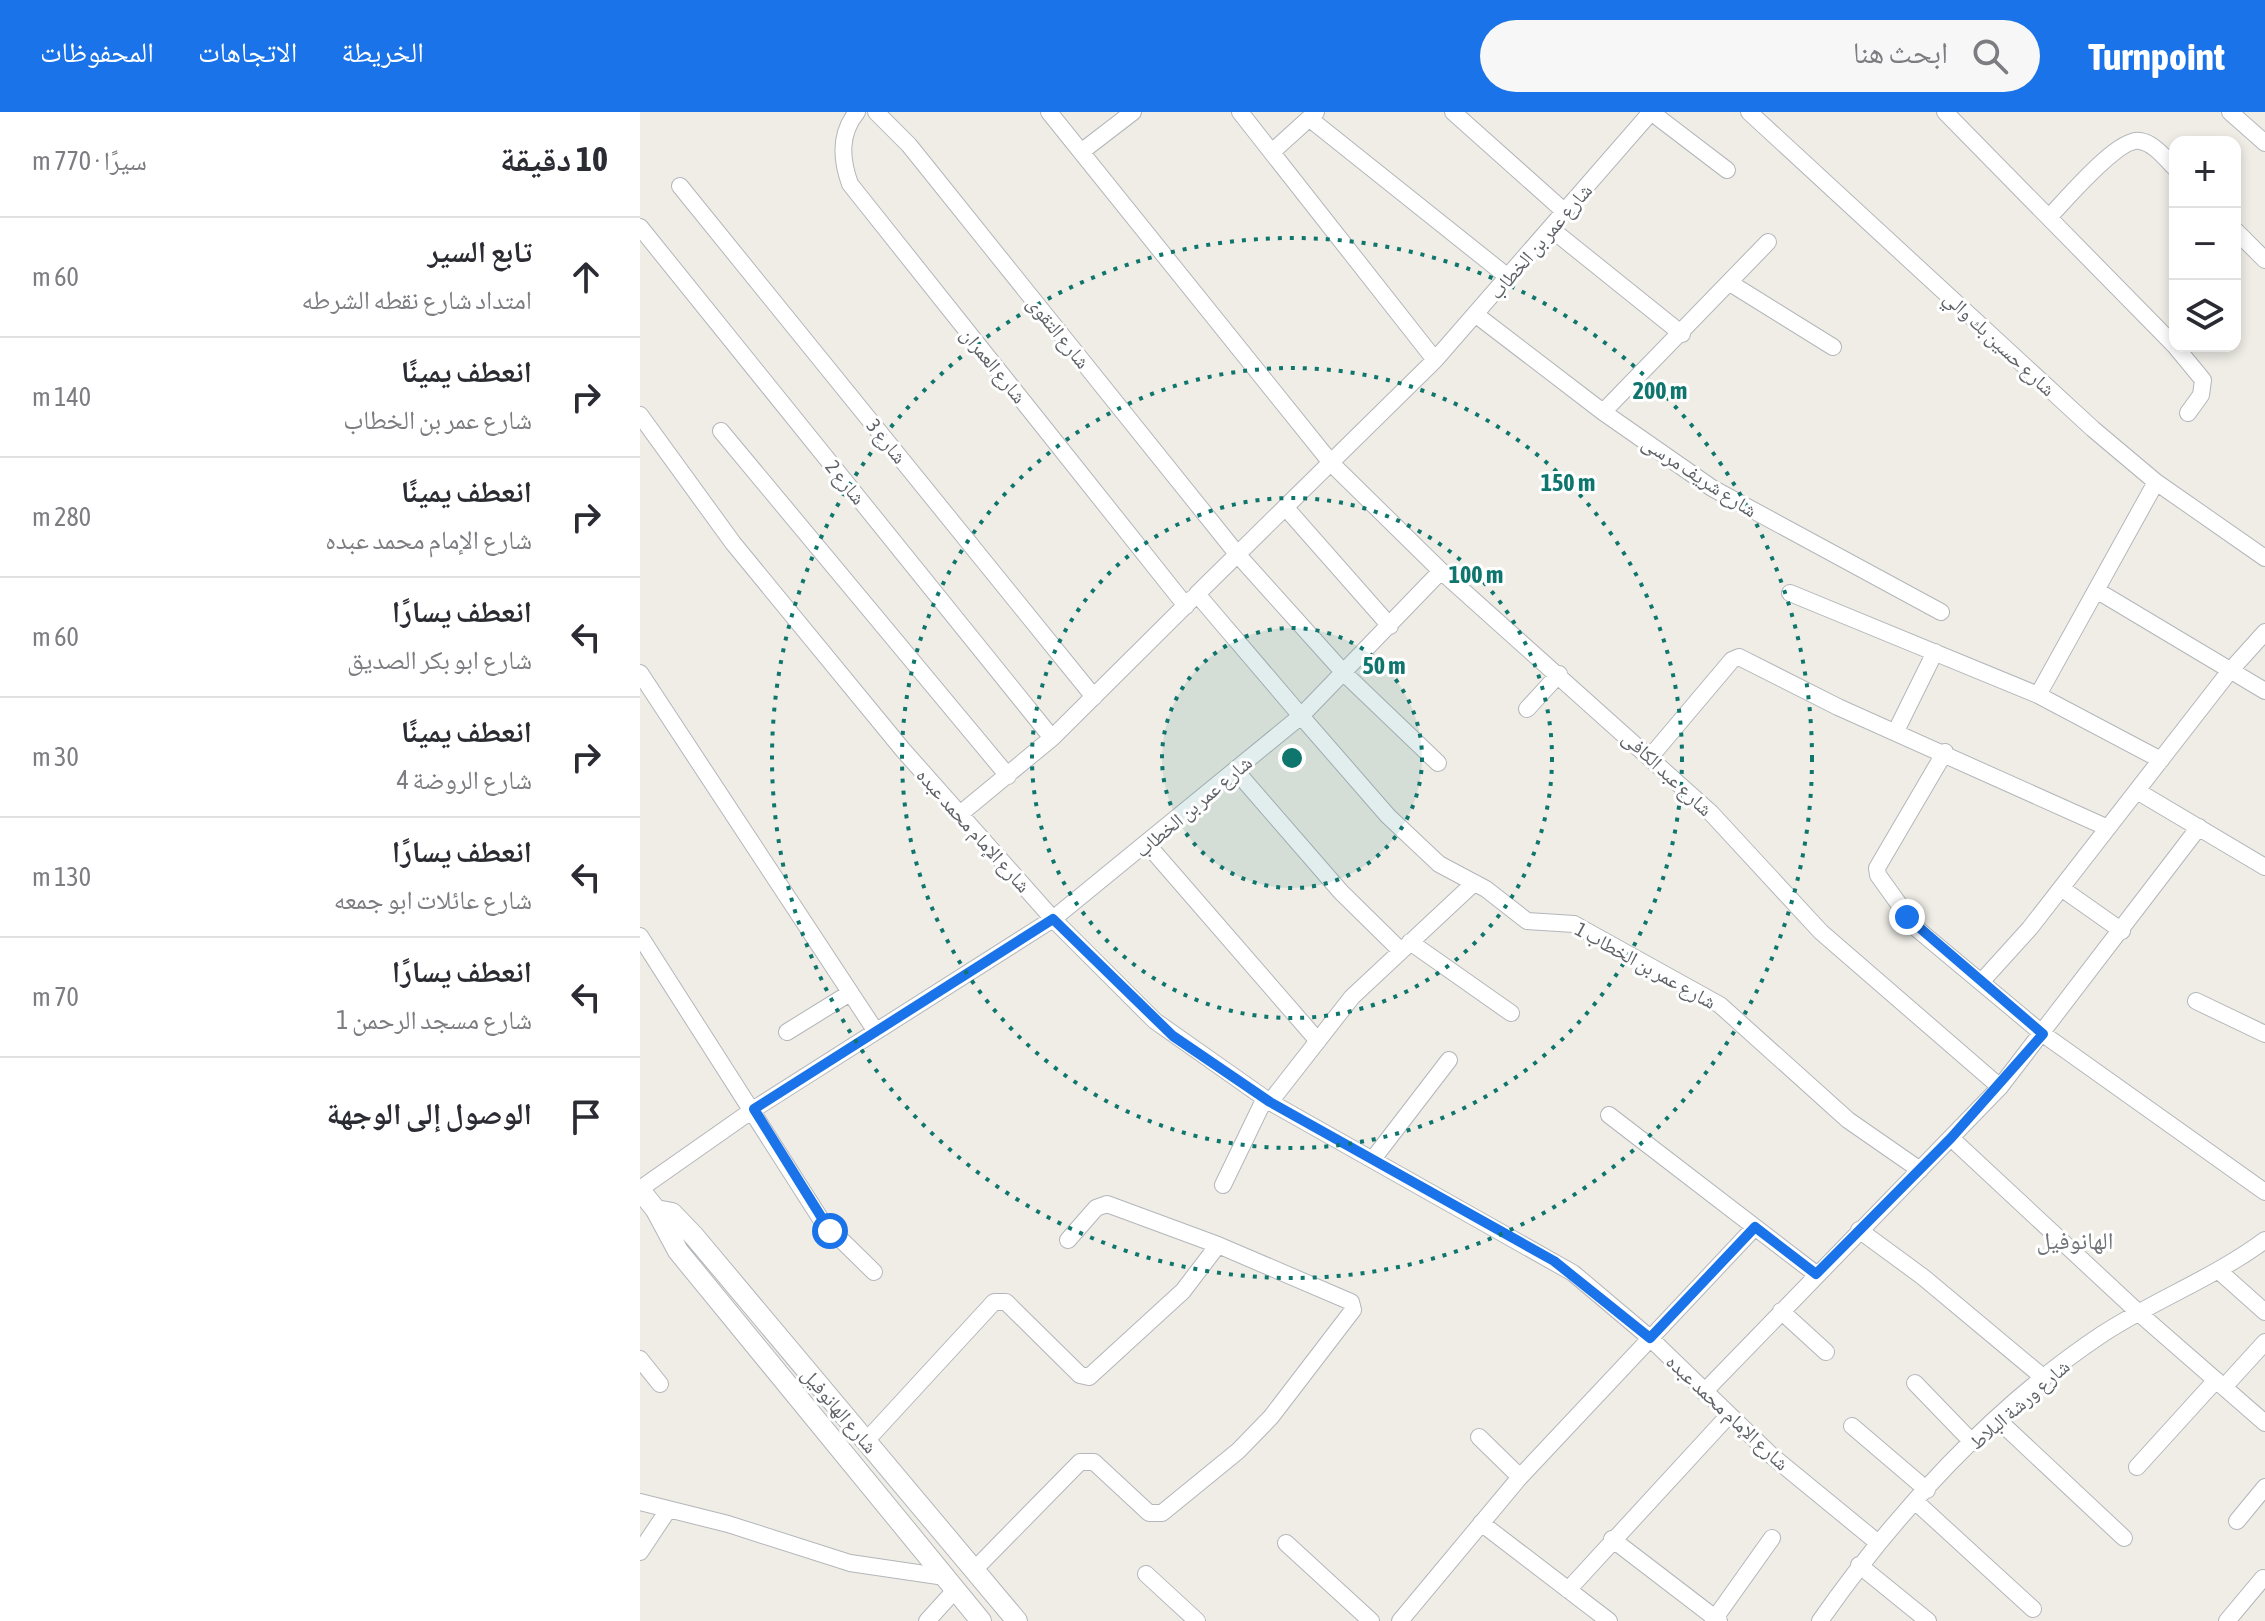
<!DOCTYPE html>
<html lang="ar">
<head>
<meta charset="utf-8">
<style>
  :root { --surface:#fff; --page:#f7f7f7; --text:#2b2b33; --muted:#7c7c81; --line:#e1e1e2; --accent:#1a73e8 }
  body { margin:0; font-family:"Asap Condensed","Noto Naskh Arabic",sans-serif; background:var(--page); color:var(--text); direction:rtl }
  .controls { position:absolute; right:24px; top:24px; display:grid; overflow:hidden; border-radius:16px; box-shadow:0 4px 12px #0003 }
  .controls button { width:72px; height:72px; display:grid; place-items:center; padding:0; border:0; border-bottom:2px solid var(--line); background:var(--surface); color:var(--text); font:40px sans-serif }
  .stop { position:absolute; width:24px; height:24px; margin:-18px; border:6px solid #1a73e8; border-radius:50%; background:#fff }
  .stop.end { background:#1a73e8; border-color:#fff; box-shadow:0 2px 8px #0008 }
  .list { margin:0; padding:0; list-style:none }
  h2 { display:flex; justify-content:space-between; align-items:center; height:104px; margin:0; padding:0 32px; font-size:34px }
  h2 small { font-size:26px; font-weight:400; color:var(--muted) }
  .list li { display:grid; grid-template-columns:52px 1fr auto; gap:24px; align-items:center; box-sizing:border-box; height:120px; padding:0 32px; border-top:2px solid var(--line) }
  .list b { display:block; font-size:30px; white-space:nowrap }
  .list p { margin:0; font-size:26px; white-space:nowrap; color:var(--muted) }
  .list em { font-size:26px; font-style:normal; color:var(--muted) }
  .icon { flex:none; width:44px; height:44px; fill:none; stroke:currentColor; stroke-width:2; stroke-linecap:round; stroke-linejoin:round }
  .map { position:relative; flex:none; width:1625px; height:1509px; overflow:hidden; direction:ltr }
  header { display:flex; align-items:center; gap:48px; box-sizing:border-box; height:112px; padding:0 40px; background:var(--accent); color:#fff }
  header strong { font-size:38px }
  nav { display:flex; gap:44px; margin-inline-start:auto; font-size:28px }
  .search { width:560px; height:72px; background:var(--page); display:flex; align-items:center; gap:20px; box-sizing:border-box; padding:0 28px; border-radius:44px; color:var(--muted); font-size:30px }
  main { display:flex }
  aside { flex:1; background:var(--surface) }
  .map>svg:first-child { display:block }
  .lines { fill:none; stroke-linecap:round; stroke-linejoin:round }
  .minor-casing { stroke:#b3b6ba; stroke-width:18 }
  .tertiary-casing { stroke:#b3b6ba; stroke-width:22 }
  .minor { stroke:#fff; stroke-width:16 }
  .tertiary { stroke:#fff; stroke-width:20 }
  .route { stroke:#1a73e8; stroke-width:10 }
  .ring { fill:none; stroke:#0f766e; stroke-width:4; stroke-dasharray:4 8 }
  .labels { text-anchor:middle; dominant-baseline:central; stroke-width:6; stroke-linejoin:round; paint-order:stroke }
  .street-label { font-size:20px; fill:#5e6166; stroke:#fff }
  .quarter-label { font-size:24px; fill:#6f7378; stroke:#fff }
  .centre { fill:#0f766e; stroke:#fff; stroke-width:4 }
  .ring-label { font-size:24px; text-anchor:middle; font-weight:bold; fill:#0f766e; stroke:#fff; stroke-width:6; stroke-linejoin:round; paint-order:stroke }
</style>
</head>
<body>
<header>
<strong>Turnpoint</strong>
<div class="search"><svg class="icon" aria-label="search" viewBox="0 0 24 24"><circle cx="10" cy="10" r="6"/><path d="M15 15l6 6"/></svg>ابحث هنا</div>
<nav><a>الخريطة</a><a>الاتجاهات</a><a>المحفوظات</a></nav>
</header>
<main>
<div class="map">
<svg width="1625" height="1509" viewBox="0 0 1625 1509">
  <rect width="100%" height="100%" fill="#efede6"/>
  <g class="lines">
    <defs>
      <path id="minor" d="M 217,0 C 199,22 201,47 210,72 L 546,494
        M 236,0 L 269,33 L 598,443 L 704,561 L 798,651
        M 409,0 L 692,352 L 801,459 L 1071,701 L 1181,820 L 1360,975
        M 600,0 L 795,248
        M 813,0 L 925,100
        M 1011,0 L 1087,58
        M 1109,0 L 1453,317 L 1516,370 L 1625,446
        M 1305,0 L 1535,234
        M 1590,0 L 1625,31
        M 670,7 L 868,165
        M 633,39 L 676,0
        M 441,40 L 493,0
        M 40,74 L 454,585
        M 1409,105 C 1426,88 1478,25 1500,29 C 1514,31 1526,47 1535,56
        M 0,115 L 412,626
        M 910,116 L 1042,222
        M 1595,118 L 1625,148
        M 1090,171 L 1193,235
        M 835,202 L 963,300 L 1072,376 L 1301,500
        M 1535,234 L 1563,268 L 1561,283 L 1548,301
        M 963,300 L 1128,130
        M 0,303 L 93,431 L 263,638 L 413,807 L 515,909 L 630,990 L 933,1161 L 1010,1226 L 1132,1344 L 1237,1430
        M 81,319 L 368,664
        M 646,396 L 750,514
        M 801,459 L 661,604 L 748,704 L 799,752 L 846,777 L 887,809 L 934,812 L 1080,893 L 1208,1008 L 1280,1058
        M 1456,478 L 1625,579
        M 1150,481 L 1398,583 L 1521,648
        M 0,561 L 235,918
        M 1398,583 L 1516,370
        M 887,597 L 919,562
        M 1256,619 L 1295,540
        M 1305,640 L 1237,756 L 1238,763 L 1276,816 L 1403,922 L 1625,1080
        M 1011,644 L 1092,548 L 1099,545 L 1198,595 L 1468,716
        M 596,659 L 701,780 L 760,838
        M 1497,679 L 1625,755
        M 320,702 L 412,626 L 553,486
        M 507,732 L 678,929
        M 1421,776 L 1482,819
        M 0,824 L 182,1109 L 234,1160
        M 770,830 L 871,901
        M 1342,869 L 1390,816 L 1589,560 L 1625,520
        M 1556,889 L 1625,922
        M 147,920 L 210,881
        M 630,990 L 712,885 L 834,771
        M 969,1003 L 1176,1162
        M 1311,1026 L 1500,1202 L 1625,1311
        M 733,1047 L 809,948
        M 583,1073 L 625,986
        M 0,1077 L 114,997 L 413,807 L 661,604 L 557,482 L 795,248 L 1011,0
        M 1219,1118 L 1283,1165 L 1404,1266
        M 1579,1159 L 1625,1200
        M 1141,1199 L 1186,1240
        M 0,1247 L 20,1272
        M 1275,1271 L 1333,1331
        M 1584,1275 L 1625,1230
        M 1064,1280 L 1360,975 L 1559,715
        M 1357,1307 L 1484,1426
        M 1212,1314 L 1287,1378
        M 839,1325 L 880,1365
        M 226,1329 L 354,1190 L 366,1190 L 440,1263 L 449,1265 L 543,1179 L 578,1133
        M 1497,1355 L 1576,1268
        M 0,1390 L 88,1412 L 210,1451 L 305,1465
        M 1276,1390 L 1393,1497
        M 1597,1409 L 1625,1375
        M 841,1411 L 969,1509
        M 972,1427 L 1079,1509
        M 646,1431 L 731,1509
        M 0,1440 L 28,1398
        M 1219,1453 L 1288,1509
        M 335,1457 L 440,1350 L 454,1350 L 509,1401 L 522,1401 L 598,1339 L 631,1305 L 713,1198 L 711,1190 L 578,1133 L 467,1092 L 456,1096 L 428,1128
        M 506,1462 L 557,1509
        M 928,1478 L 1089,1303
        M 287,1509 L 316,1477
        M 760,1509 L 880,1365 L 1115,1115
        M 1073,1509 L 1132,1426
        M 1180,1509 C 1254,1403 1353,1295 1461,1223 C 1514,1188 1574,1166 1625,1128
        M 1587,1509 L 1623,1466"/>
      <path id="tertiary" d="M 0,1078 L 16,1098 L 38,1139 L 341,1509
        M 16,1098 L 32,1101 L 54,1124 L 377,1509"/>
    </defs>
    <!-- minor casing -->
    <use href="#minor" class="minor-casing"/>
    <!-- tertiary casing -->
    <use href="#tertiary" class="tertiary-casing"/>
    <!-- minor -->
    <use href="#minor" class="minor"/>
    <!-- tertiary -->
    <use href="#tertiary" class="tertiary"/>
  </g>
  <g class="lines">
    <!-- route -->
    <path class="route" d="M 190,1119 L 114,997 L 413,807 L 533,924 L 630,990 L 914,1149 L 1010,1226 L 1115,1115 L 1176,1162 L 1311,1026 L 1403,922 L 1267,805"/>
  </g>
  <!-- distance rings -->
  <circle cx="652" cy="646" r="130" fill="#0f766e" fill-opacity=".12"/>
  <g class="ring">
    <circle cx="652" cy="646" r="130"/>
    <circle cx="652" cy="646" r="260"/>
    <circle cx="652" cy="646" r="390"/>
    <circle cx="652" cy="646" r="520"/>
  </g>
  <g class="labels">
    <!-- street labels -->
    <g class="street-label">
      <text transform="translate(900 129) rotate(-49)">شارع عمر بن الخطاب</text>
      <text transform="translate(419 220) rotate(51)">شارع التقوى</text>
      <text transform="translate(1360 231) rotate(43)">شارع حسين بك والي</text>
      <text transform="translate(354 253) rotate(51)">شارع العمران</text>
      <text transform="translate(247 329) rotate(51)">شارع 3</text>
      <text transform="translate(1060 364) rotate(33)">شارع شريف مرسى</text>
      <text transform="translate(206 370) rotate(51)">شارع 2</text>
      <text transform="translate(1028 661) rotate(43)">شارع عبد الكافى</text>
      <text transform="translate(553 694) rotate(-40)">شارع عمر بن الخطاب</text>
      <text transform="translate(334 718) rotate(48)">شارع الإمام محمد عبده</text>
      <text transform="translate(1006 853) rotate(29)">شارع عمر بن الخطاب 1</text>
      <text transform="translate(1379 1292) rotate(-41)">شارع ورشة البلاط</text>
      <text transform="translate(200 1298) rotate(50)">شارع الهانوفيل</text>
      <text transform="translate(1088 1300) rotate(43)">شارع الإمام محمد عبده</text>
    </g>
    <!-- quarter labels -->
    <g class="quarter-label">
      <text x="1435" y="1128">الهانوفيل</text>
    </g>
  </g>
  <circle cx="652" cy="646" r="12" class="centre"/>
  <g class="ring-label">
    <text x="1020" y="287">200 m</text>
    <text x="928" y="379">150 m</text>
    <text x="836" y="471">100 m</text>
    <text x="744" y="562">50 m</text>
  </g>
</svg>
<div class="controls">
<button>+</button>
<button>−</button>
<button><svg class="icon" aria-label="layers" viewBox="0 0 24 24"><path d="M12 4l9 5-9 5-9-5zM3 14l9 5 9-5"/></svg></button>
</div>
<div class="stop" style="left:190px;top:1119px"></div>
<div class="stop end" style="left:1267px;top:805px"></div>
</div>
<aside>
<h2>10 دقيقة<small>سيرًا · 770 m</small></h2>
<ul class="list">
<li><svg class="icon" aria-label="ahead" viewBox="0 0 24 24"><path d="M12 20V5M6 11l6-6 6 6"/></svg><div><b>تابع السير</b><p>امتداد شارع نقطه الشرطه</p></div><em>60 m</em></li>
<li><svg class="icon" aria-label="right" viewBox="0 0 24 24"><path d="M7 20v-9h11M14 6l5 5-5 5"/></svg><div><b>انعطف يمينًا</b><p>شارع عمر بن الخطاب</p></div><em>140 m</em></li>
<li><svg class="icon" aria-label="right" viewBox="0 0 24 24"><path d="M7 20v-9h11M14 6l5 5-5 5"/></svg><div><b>انعطف يمينًا</b><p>شارع الإمام محمد عبده</p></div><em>280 m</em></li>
<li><svg class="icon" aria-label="left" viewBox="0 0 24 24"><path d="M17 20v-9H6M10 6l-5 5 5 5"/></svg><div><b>انعطف يسارًا</b><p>شارع ابو بكر الصديق</p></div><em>60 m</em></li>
<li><svg class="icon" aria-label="right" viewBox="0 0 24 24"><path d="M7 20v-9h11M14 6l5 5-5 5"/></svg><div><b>انعطف يمينًا</b><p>شارع الروضة 4</p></div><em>30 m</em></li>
<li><svg class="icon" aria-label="left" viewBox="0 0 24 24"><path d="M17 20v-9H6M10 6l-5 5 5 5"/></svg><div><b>انعطف يسارًا</b><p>شارع عائلات ابو جمعه</p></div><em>130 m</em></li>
<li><svg class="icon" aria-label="left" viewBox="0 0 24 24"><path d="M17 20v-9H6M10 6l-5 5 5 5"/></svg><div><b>انعطف يسارًا</b><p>شارع مسجد الرحمن 1</p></div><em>70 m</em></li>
<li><svg class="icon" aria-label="arrive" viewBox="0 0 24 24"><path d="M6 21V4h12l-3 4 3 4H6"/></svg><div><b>الوصول إلى الوجهة</b></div></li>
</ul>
</aside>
</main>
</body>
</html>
